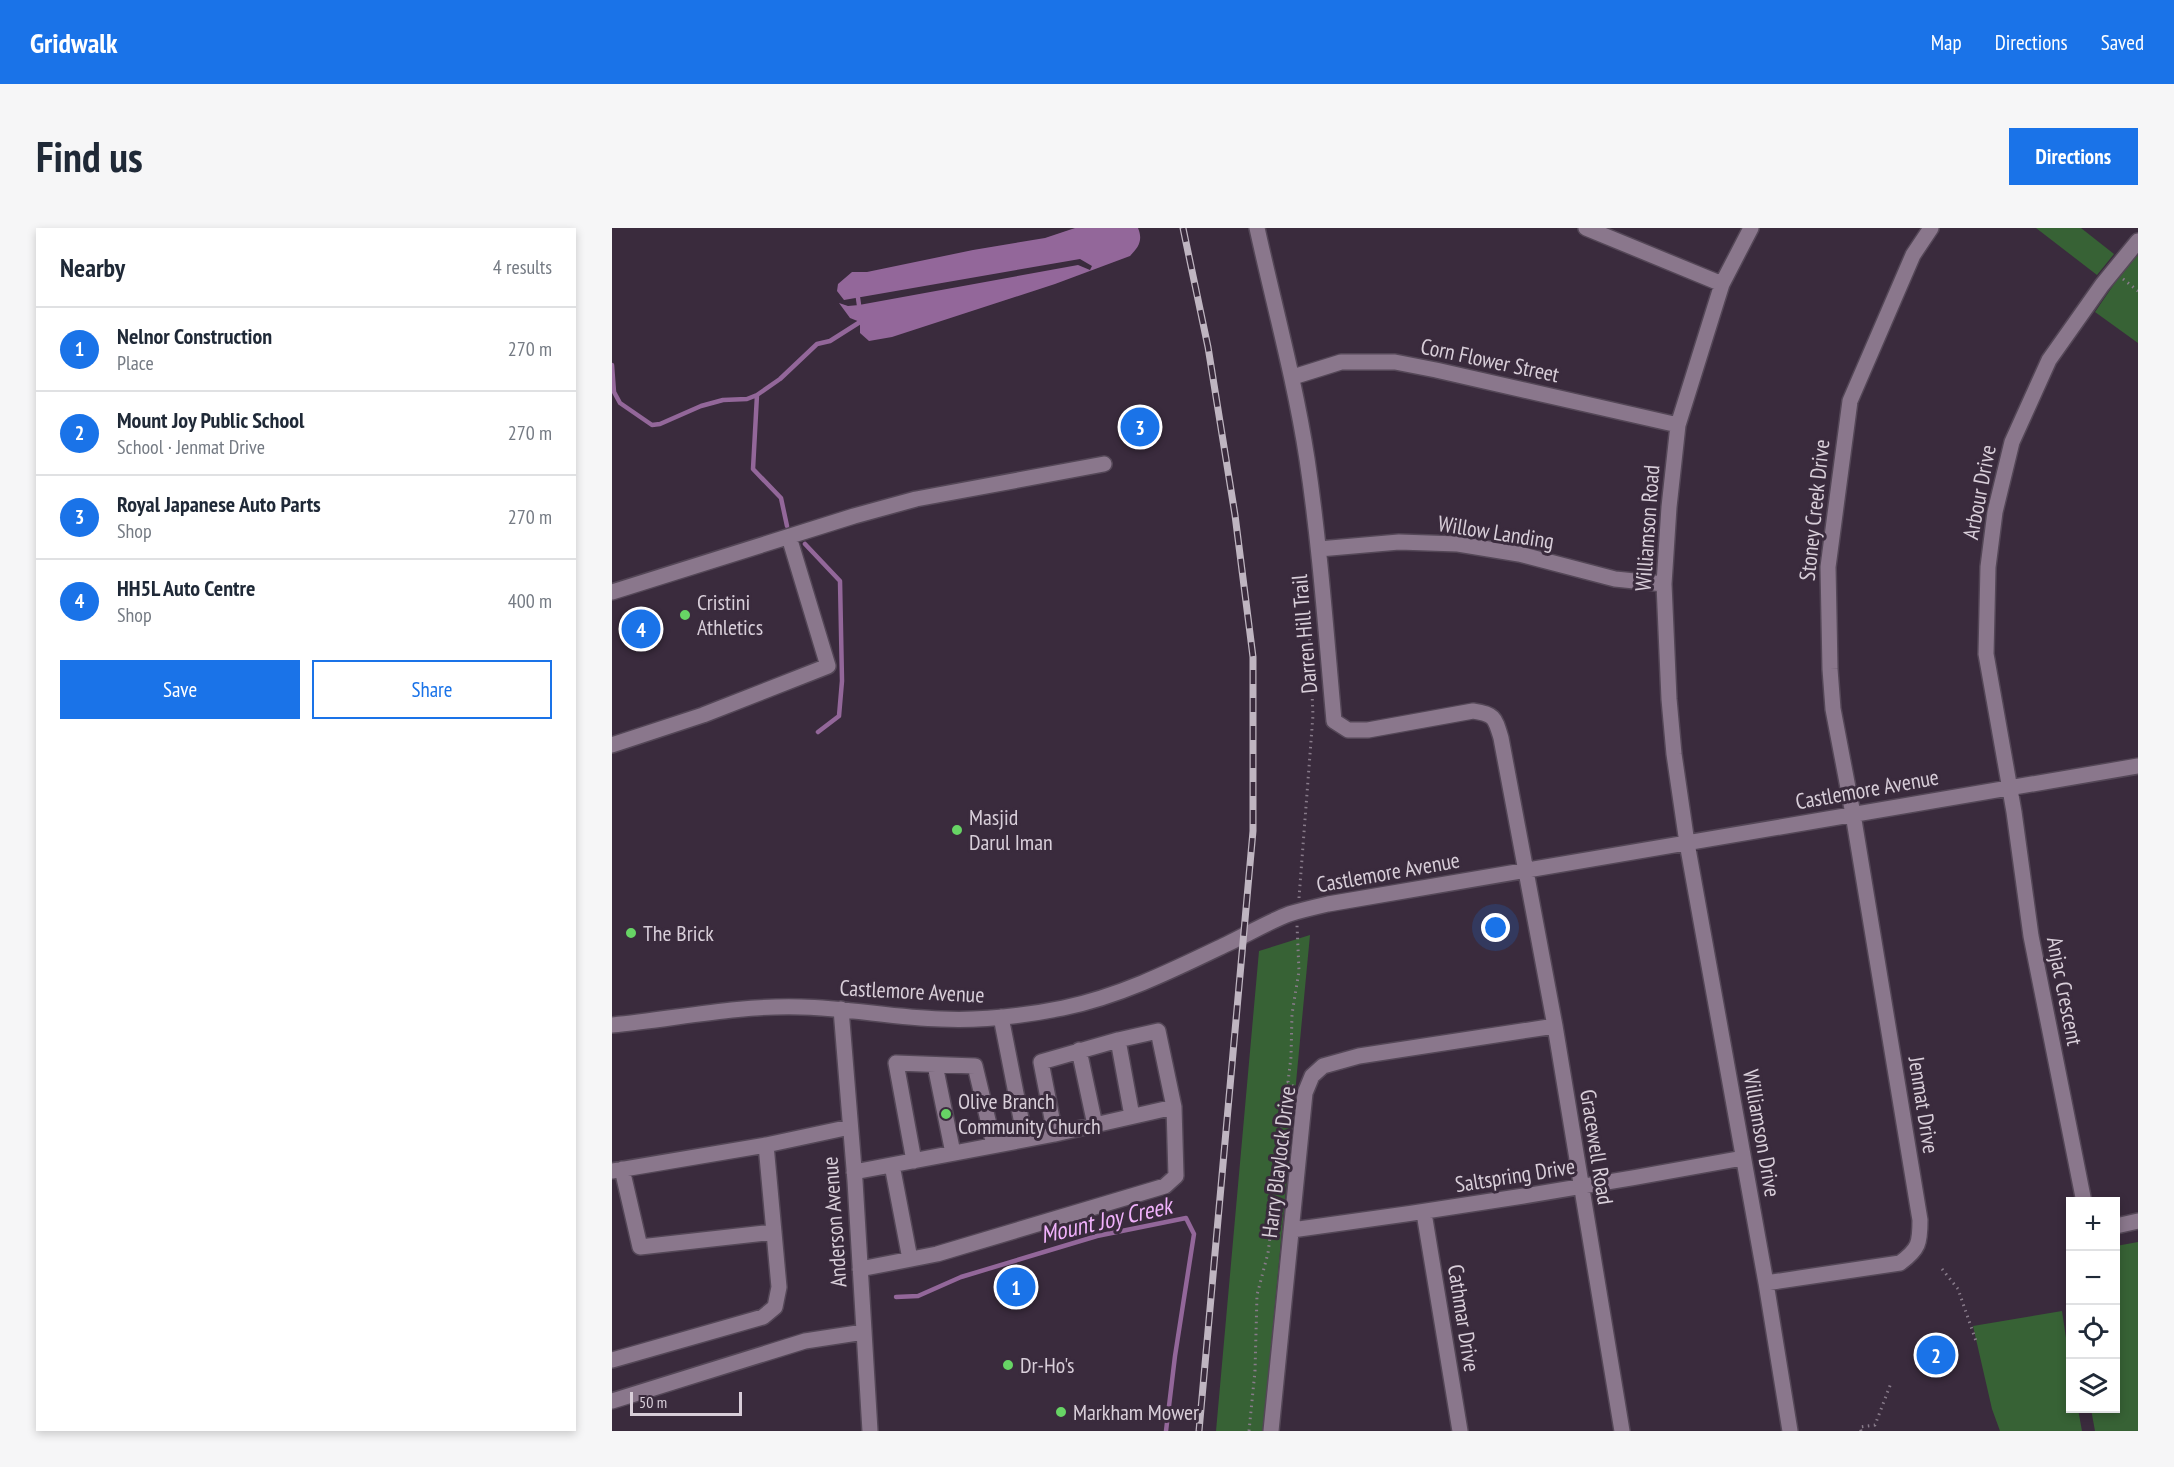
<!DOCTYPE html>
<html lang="en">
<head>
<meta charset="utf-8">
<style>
  :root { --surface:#fff; --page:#f6f6f7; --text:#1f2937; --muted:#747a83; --line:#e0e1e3; --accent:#1a73e8 }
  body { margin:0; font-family:"PT Sans Narrow",sans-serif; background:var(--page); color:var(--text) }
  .controls { position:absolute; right:18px; bottom:18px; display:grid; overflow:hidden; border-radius:0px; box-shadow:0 3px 9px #0003 }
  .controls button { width:54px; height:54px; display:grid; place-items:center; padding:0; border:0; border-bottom:2px solid var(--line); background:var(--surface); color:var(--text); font:30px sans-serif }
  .scale { position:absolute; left:18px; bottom:15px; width:112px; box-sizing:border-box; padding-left:6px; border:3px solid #d8ced9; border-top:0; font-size:16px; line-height:21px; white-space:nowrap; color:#d8ced9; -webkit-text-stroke:4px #3a2b3d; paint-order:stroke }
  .you { position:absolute; left:884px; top:700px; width:21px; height:21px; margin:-15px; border:4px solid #fff; border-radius:50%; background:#1a73e8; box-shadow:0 0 0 9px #1a73e833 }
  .badge { display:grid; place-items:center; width:39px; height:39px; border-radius:50%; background:var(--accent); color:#fff; font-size:20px; font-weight:700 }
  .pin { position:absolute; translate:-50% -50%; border:3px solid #fff; box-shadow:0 2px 6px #0006 }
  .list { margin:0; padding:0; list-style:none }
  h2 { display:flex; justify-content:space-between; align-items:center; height:78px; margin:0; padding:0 24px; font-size:26px }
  h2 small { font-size:20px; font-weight:400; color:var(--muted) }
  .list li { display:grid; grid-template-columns:39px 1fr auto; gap:18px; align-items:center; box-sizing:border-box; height:84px; padding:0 24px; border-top:2px solid var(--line) }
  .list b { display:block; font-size:22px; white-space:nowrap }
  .list p { margin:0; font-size:20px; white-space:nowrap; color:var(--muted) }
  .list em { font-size:20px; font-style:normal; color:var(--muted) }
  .actions { display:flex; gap:12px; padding:18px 24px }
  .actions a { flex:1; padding:14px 0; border:2px solid var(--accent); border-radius:0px; text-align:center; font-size:21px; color:var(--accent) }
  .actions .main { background:var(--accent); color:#fff }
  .icon { flex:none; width:33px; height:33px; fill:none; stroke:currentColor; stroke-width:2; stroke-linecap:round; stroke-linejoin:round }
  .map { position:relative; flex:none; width:1526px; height:1203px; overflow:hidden; border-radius:0px }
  header { display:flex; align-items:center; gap:36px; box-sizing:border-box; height:84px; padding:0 30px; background:var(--accent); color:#fff }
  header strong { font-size:28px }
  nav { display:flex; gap:33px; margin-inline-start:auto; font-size:21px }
  .intro { display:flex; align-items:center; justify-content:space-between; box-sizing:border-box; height:144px; padding:0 36px }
  h1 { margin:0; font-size:42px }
  .button { padding:15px 27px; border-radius:0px; background:var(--accent); color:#fff; font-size:21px; font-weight:700 }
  main { display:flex; gap:36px; padding:0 36px }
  aside { flex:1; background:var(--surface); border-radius:0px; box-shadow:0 3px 9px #0003 }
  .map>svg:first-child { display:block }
  .green { fill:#376235 }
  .water { fill:#93679a }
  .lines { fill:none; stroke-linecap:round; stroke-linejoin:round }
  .stream { stroke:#93679a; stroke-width:4.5 }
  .minor-casing { stroke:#544757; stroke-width:18 }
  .path { stroke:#887b8a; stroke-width:3; stroke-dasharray:1.5 4.5; stroke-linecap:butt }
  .minor { stroke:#8a778c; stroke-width:15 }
  .rail-casing { stroke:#bfb5c1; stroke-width:7 }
  .rail { stroke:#3a2b3d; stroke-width:4.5; stroke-dasharray:14; stroke-linecap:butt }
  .poi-dot { fill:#67d465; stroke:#3a2b3d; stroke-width:2 }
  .labels { text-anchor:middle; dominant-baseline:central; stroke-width:6; stroke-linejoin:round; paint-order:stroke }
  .street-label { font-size:22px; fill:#d8ced9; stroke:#3a2b3d }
  .poi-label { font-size:22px; fill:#d8ced9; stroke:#3a2b3d; text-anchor:start }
  .water-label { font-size:24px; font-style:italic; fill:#f1b2fc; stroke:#3a2b3d }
</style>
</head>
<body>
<header>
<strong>Gridwalk</strong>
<nav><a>Map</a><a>Directions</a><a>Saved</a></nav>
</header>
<div class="intro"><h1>Find us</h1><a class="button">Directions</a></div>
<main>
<aside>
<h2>Nearby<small>4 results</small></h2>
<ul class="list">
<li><span class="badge">1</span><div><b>Nelnor Construction</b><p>Place</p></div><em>270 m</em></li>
<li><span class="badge">2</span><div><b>Mount Joy Public School</b><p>School · Jenmat Drive</p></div><em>270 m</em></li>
<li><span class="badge">3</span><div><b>Royal Japanese Auto Parts</b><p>Shop</p></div><em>270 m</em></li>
<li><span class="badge">4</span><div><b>HH5L Auto Centre</b><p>Shop</p></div><em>400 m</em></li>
</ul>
<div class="actions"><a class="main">Save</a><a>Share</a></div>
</aside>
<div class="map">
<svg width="1526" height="1203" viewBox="0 0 1526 1203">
  <rect width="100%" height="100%" fill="#3a2b3d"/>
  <!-- green -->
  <path class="green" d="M 1424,0 L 1469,0 L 1502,26 L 1485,47 Z
    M 1526,27 L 1526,115 L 1483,84 L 1513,40 Z
    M 698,707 L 651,1203 L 604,1203 L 647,723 Z
    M 1526,1014 L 1526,1203 L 1483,1203 L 1479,1181 L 1504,1180 L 1504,1018 Z
    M 1450,1083 L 1458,1137 L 1458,1180 L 1466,1181 L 1470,1203 L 1388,1203 L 1380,1181 L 1361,1098 Z"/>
  <!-- water -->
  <path class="water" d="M 463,0 L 526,0 C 531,12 527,19 518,28 L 443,56 L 280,109 L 257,113 L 248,105 L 248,94 L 238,90 L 227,75 L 236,78 L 247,77 L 466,37 L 478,42 L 480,38 L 468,31 L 232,72 L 225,63 L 226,56 L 240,44 L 255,44 L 361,22 L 433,10 Z"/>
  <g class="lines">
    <!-- stream -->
    <path class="stream" d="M 246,70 L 247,77
      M 0,137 L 2,164 L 8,175 L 40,197 L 48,196 L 89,178 L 111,172 L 135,171 L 145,167 L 168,151 L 205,116 L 218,113 L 248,94
      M 145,167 L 141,241 L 169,270 L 175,298
      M 193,316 L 228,353 L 230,453 L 227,488 L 206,504
      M 284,1069 L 306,1068 L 349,1049 L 485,1008 L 574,990 L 582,1006 L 563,1128 L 554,1203"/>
    <defs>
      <path id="minor" d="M 645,0 C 662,77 683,153 695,231 C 708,318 714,405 722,493 L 736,502 L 756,502 L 861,483 C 883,486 883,490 889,510 L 943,798 L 1010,1203
        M 974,0 L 1110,56
        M 1139,0 L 1110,56 L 1066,197 L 1057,279 L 1052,356 L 1057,471 L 1062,526 L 1075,615 L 1154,1055 L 1178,1203
        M 681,149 L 729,134 L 783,134 L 824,142 L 1066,197
        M 707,321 L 787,314 L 846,316 L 907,326 L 1003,351 L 1052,356
        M 0,364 L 242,288 L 304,271 L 492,236
        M 0,517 L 91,487 L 216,438 L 177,309
        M 229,781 L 243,953 L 258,1203
        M 389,789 L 413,911
        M 0,797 C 63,791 125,777 189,779 C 236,780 283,790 329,791 C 370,793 411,788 451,780 C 509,768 563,741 615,716 C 636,706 656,694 677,686 C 690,682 703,679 716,676 L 1526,538
        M 506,812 L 520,888
        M 467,822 L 483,897
        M 323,837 L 341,925
        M 443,906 L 562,879
        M 154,917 L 238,899
        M 302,933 L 284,835 L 363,838 L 382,917
        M 280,937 L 298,1031
        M 10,941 L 28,1019 L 162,1004
        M 0,943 L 154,917 L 167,1059 L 163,1079 L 151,1089 L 0,1132
        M 242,944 L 443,906 L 429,834 L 506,812 L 546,803 L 562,879 L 564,948 L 553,958 L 325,1026 L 248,1041
        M 1472,974 L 1419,708 L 1402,584 L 1374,426 L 1376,339 L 1383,284 L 1400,214 L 1437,132 L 1490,57 L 1526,13
        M 812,985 L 848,1203
        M 1504,998 L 1526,993
        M 680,1002 C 831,982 981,958 1131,930
        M 1154,1055 L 1288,1035 C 1307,1021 1308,1015 1308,992 L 1241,586 L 1221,481 L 1218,441 L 1216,339 L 1238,173 L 1301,27 L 1319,0
        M 0,1173 L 193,1113 L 252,1104
        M 659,1203 L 693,865 L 700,848 L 711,838 L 747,828 L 943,798"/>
    </defs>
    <!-- minor casing -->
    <use href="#minor" class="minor-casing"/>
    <!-- path -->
    <path class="path" d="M 1511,51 L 1526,63
      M 687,670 L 701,487 L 697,401
      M 681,858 L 676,854 L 679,829 L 680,786 L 687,743 L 685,697
      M 1330,1041 L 1346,1061 L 1365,1116
      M 637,1203 L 643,1143 L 645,1067 L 656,1025 L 668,932 L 670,880 L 676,854
      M 1249,1203 L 1248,1199 L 1263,1197 L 1279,1155"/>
    <!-- minor -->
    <use href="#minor" class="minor"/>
    <defs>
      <path id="rail" d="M 571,0 L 596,119 L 623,287 L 641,429 L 641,603 L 587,1203"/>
    </defs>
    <!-- rail casing -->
    <use href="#rail" class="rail-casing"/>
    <!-- rail -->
    <use href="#rail" class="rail"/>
  </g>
  <!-- markers -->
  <g class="poi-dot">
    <circle cx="73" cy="387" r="6"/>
    <circle cx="345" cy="602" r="6"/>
    <circle cx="19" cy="705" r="6"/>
    <circle cx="334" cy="886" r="6"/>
    <circle cx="396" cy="1137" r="6"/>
    <circle cx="449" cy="1184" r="6"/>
  </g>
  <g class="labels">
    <!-- street labels -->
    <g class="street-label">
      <text transform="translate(878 132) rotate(12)">Corn Flower Street</text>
      <text transform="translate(1367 264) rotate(-79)">Arbour Drive</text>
      <text transform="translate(1202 282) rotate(-84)">Stoney Creek Drive</text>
      <text transform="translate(1035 300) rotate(-86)">Williamson Road</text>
      <text transform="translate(884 304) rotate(9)">Willow Landing</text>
      <text transform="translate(692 406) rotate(-95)">Darren Hill Trail</text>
      <text transform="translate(1255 561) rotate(-10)">Castlemore Avenue</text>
      <text transform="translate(776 644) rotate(-10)">Castlemore Avenue</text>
      <text transform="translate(300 763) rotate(3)">Castlemore Avenue</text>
      <text transform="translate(1453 763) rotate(79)">Anjac Crescent</text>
      <text transform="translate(1312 877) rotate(81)">Jenmat Drive</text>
      <text transform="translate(1150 905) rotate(80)">Williamson Drive</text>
      <text transform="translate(985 919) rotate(81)">Gracewell Road</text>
      <text transform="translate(666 934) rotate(-83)">Harry Blaylock Drive</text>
      <text transform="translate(903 947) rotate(-9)">Saltspring Drive</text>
      <text transform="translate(222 994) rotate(-94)">Anderson Avenue</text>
      <text transform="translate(852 1090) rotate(81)">Cathmar Drive</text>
    </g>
    <!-- poi labels -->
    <g class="poi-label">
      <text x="85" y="374">Cristini<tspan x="85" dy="25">Athletics</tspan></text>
      <text x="357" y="589">Masjid<tspan x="357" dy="25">Darul Iman</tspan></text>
      <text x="31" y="705">The Brick</text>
      <text x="346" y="873">Olive Branch<tspan x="346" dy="25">Community Church</tspan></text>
      <text x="408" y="1137">Dr-Ho's</text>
      <text x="461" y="1184">Markham Mower</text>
    </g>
    <!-- water labels -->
    <g class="water-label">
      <text transform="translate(494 992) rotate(-13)">Mount Joy Creek</text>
    </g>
  </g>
</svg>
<div class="controls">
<button>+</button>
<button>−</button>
<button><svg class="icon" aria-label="locate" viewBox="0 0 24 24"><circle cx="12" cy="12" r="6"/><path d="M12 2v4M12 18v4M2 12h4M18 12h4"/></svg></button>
<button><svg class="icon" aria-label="layers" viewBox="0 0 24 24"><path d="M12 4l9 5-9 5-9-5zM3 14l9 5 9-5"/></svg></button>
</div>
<div class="scale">50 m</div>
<div class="you"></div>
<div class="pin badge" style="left:404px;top:1059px">1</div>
<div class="pin badge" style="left:1324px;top:1127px">2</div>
<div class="pin badge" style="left:528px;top:199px">3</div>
<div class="pin badge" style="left:29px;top:401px">4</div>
</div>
</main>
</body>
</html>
